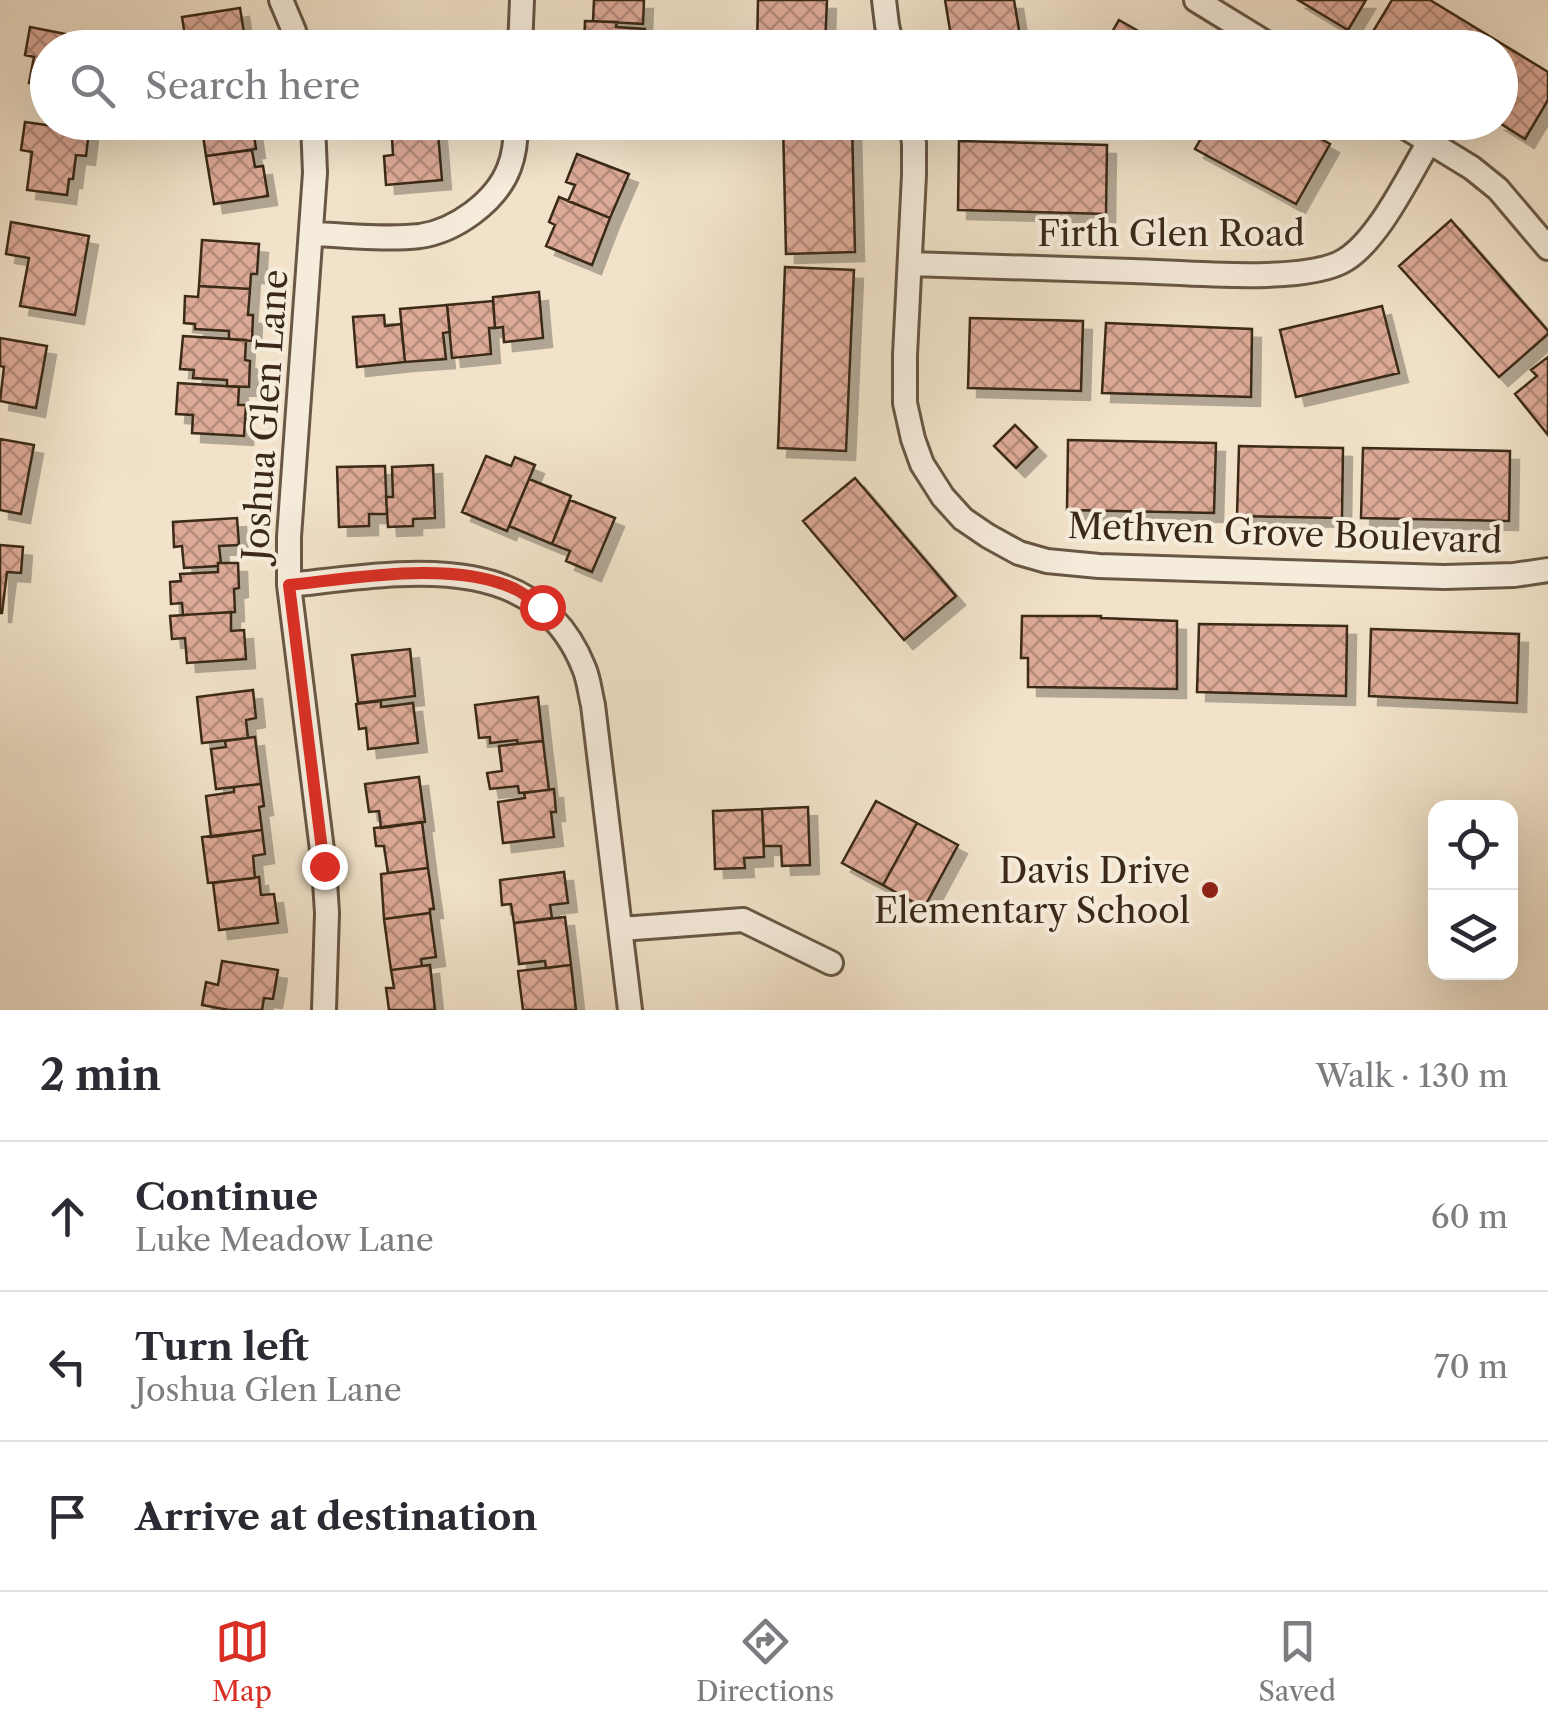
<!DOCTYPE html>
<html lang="en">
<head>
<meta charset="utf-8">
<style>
  :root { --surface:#fff; --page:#f7f7f7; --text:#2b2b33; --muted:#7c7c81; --line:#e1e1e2; --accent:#d93025 }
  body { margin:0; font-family:"Libre Caslon Text",serif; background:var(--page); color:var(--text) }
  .controls { position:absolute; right:30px; bottom:30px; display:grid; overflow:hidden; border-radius:20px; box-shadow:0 10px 40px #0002 }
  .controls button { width:90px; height:90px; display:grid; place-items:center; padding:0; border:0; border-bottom:2px solid var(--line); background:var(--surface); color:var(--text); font:50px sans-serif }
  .stop { position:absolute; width:30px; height:30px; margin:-22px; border:8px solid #d93025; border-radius:50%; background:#fff }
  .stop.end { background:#d93025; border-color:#fff; box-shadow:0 2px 10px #0008 }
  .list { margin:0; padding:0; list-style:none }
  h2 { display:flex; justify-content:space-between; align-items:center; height:130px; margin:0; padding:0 40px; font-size:42px }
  h2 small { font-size:32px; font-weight:400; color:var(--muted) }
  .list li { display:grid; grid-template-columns:65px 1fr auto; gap:30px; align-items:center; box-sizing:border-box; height:150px; padding:0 40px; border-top:2px solid var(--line) }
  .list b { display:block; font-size:38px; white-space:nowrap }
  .list p { margin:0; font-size:32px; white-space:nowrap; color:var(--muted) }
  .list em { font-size:32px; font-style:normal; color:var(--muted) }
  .icon { flex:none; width:55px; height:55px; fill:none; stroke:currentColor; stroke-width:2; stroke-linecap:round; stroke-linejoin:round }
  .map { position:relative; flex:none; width:1548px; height:1010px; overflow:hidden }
  .search { position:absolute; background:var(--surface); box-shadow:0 10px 40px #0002; left:30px; right:30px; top:30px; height:110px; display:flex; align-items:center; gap:25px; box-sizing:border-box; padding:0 35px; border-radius:55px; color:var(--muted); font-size:38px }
  .sheet { height:580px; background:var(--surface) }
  nav { display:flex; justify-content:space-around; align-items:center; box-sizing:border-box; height:140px; border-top:2px solid var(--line); background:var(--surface); font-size:28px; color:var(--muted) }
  nav a { display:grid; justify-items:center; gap:5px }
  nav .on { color:var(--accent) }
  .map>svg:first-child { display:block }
  .building { fill:url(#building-cross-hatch); stroke:#3b2917; stroke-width:2.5; filter:url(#shadow) }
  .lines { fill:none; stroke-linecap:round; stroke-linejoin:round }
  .street-casing { stroke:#685744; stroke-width:28 }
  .street { stroke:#f6ecdc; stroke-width:22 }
  .route { stroke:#d93025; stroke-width:12 }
  .poi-dot { fill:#8f2418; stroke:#f6ecdc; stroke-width:4 }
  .labels { text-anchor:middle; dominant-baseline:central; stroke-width:8; stroke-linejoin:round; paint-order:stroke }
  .street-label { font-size:35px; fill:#3b2917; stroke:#f6ecdc }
  .poi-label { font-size:35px; fill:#3b2917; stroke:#f6ecdc; text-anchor:end }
</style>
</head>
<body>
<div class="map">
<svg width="1548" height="1010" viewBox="0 0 1548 1010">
  <defs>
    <pattern id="building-cross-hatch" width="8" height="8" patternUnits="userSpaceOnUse" patternTransform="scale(2.5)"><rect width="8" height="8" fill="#ddaa97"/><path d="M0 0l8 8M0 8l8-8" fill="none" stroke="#b48a7a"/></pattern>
    <filter id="shadow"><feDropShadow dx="9" dy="9" stdDeviation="0" flood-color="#0004"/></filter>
  </defs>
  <rect width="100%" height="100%" fill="#f1e2c9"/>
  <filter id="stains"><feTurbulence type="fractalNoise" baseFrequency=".002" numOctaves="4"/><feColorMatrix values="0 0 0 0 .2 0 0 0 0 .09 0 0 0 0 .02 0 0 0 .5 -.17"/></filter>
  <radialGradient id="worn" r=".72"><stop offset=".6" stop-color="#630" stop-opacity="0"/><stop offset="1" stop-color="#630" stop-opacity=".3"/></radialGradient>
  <!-- building -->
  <path class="building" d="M 594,0 L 644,0 L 643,24 L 593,21 Z
    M 758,0 L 827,0 L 825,48 L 757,48 Z
    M 945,0 L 1014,0 L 1022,48 L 953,48 Z
    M 1298,0 L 1366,0 L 1348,30 Z
    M 1392,0 L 1430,0 L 1548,72 L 1548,100 L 1525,139 L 1498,122 L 1500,122 L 1500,48 L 1374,48 L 1366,43 Z
    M 240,8 L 244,33 L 232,34 L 234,48 L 187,48 L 182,17 Z
    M 1119,20 L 1168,48 L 1103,48 Z
    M 585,21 L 617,22 L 616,27 L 645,29 L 644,48 L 584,48 Z
    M 30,27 L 101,41 L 99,48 L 48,48 L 48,86 L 29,83 L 34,57 L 25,55 Z
    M 428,37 L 429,48 L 374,48 L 373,42 Z
    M 25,122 L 89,131 L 86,156 L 76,155 L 73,179 L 69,179 L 67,195 L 27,190 L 32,152 L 21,150 Z
    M 201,122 L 252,122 L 256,149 L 206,156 Z
    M 388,122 L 437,122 L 438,133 L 389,138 Z
    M 783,122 L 852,122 L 855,252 L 786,254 Z
    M 1210,122 L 1290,122 L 1330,144 L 1296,204 L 1195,149 Z
    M 438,133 L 442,180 L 386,185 L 384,156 L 393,155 L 392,138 Z
    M 959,141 L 1107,145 L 1106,214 L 958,210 Z
    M 252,150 L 255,167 L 263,166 L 268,196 L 214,204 L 206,156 Z
    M 577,154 L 629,174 L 610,218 L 568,201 L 575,185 L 566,182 Z
    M 559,197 L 610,218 L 592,265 L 546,246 L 555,225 L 549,222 Z
    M 1451,220 L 1548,331 L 1548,334 L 1499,377 L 1399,266 Z
    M 11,222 L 89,236 L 75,315 L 20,306 L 29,258 L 6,254 Z
    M 202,240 L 259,244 L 257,274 L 251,274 L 250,289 L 199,286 Z
    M 785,267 L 854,270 L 846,451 L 778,448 Z
    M 199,286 L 250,289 L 248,315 L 253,315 L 252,341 L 229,339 L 229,331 L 195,329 L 195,324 L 184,323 L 185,296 L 198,297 Z
    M 539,292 L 543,338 L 504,342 L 503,327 L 495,328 L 493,297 Z
    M 493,301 L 495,328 L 489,328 L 491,354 L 452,358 L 447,305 Z
    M 447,305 L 450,332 L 443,333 L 446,359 L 405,362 L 400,309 Z
    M 1382,306 L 1399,373 L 1296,397 L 1280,330 Z
    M 384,315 L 385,326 L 401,324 L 405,362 L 357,367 L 353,317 Z
    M 970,318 L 1083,321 L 1081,391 L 968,388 Z
    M 1106,323 L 1252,329 L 1251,397 L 1102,393 Z
    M 183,336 L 246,340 L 245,360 L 250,361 L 249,387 L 227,386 L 227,380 L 193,378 L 194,370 L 180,369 Z
    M 0,338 L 47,346 L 36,408 L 0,401 L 4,367 L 0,366 Z
    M 1548,357 L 1548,435 L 1515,394 L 1537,376 L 1531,370 Z
    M 178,383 L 239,387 L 238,405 L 246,405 L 244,436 L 192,433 L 193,415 L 176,414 Z
    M 1015,425 L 1037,447 L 1016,468 L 994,446 Z
    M 0,439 L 34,445 L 21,514 L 0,510 Z
    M 1068,440 L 1216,443 L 1214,513 L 1067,510 Z
    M 1239,446 L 1343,448 L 1342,518 L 1237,516 Z
    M 1363,448 L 1510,451 L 1509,521 L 1361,518 Z
    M 486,456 L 511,466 L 515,457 L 535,465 L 507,531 L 462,512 Z
    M 433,465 L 435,518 L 413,519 L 413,526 L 388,527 L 386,497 L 393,497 L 392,467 Z
    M 385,466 L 387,514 L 369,514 L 369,526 L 339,527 L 337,467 Z
    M 855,478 L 956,596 L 904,640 L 803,521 Z
    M 529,479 L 571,496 L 552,544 L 509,526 Z
    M 570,500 L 615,518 L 592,572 L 566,561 L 570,551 L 552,544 Z
    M 237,518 L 239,545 L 219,546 L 221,563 L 218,563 L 218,566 L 184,568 L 182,546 L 174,547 L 173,522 Z
    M 0,545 L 23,547 L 21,573 L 7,572 L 2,613 L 0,613 Z
    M 218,563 L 238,563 L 239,588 L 234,589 L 235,612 L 183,615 L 182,603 L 171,604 L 170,582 L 181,581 L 180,574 L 218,572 Z
    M 231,612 L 231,631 L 244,630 L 246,659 L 187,663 L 185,638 L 172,639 L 170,616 Z
    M 1022,616 L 1101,616 L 1101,618 L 1177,621 L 1177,689 L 1028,687 L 1028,658 L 1021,658 Z
    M 1199,624 L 1347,626 L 1346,696 L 1197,692 Z
    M 1371,629 L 1519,634 L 1517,703 L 1369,696 Z
    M 410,649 L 415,696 L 358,703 L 352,655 Z
    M 253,690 L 256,718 L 246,720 L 248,738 L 202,743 L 197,697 Z
    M 538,697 L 543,741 L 518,744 L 517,740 L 490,743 L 490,737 L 479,738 L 475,705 Z
    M 381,701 L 381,707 L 413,703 L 418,743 L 368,749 L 366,728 L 359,729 L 356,704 Z
    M 255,737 L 261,784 L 216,789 L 211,749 L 226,747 L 225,741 Z
    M 543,741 L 549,790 L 519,793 L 518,786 L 490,789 L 487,773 L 502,771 L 499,746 Z
    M 419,777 L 425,822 L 381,828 L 379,811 L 369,812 L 365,784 Z
    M 261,784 L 264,806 L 259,807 L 262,830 L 211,837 L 206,796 L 234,792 L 234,787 Z
    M 554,789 L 556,812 L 551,812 L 554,837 L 503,843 L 498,802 L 525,798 L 524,793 Z
    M 876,801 L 917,823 L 883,885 L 842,863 Z
    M 808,807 L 810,865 L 782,866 L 781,846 L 764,846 L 762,809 Z
    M 762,809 L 764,857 L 744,858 L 745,868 L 715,869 L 713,811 Z
    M 422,822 L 428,868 L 388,873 L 384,846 L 376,846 L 374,828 Z
    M 917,823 L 958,845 L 924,908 L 883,885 Z
    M 262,830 L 265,854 L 253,856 L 255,878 L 208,883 L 202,837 Z
    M 428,868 L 434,909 L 430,909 L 430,913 L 384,919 L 381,874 Z
    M 564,872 L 568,903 L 550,905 L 552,918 L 514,923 L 511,904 L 502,905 L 500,880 Z
    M 259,877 L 261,895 L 274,894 L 278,923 L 219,930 L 213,883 Z
    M 430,913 L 436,957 L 421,959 L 422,966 L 391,970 L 384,919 Z
    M 565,917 L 571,965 L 546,968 L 545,961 L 519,964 L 514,923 Z
    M 222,961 L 278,970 L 273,999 L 264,998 L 262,1010 L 229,1010 L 202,1005 L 206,982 L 218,985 Z
    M 430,965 L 435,1010 L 389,1010 L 386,988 L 394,988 L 391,970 Z
    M 571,965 L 576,1010 L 523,1010 L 518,971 Z"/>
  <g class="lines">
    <defs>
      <path id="street" d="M 281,0 L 294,31 L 299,48
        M 884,0 L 887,25 L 892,48
        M 1196,0 L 1274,48
        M 520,48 L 522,0
        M 313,122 L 315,173 L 289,537 L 289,585 L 324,866 L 327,913 L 324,1010
        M 911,122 L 914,143 L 914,175 L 905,355 L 905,403 L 913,439 L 922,464 L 943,497 L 963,519 L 988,536 L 1019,553 L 1047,561 L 1099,566 L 1444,577 L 1514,575 L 1548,570
        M 1397,122 L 1472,168 L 1498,189 L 1548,248
        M 311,234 C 347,235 384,240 420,236 C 455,231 496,202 509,168 C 515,153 516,138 516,122
        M 910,264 C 984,267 1058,269 1132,271 C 1182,272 1305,285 1345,260 C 1379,239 1408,177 1429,142
        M 289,585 C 395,574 535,544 584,668 C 589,680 590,693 593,705 L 630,1010
        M 621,929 L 743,920 L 831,963"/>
    </defs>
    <!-- street casing -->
    <use href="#street" class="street-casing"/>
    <!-- street -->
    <use href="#street" class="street"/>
  </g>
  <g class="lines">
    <!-- route -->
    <path class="route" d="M 324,866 L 289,585 C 356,578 453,560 515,589 C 525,594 533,601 542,607"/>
  </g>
  <!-- markers -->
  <circle class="poi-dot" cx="1210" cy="890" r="10"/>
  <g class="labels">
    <!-- street labels -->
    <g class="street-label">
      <text x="1171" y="233">Firth Glen Road</text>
      <text transform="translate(265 415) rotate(-86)">Joshua Glen Lane</text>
      <text transform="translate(1285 533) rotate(2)">Methven Grove Boulevard</text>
    </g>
    <!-- poi labels -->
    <g class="poi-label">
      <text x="1190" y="870">Davis Drive<tspan x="1190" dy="40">Elementary School</tspan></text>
    </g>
  </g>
  <rect width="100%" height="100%" filter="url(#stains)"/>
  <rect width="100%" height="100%" fill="url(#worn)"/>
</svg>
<div class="controls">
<button><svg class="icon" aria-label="locate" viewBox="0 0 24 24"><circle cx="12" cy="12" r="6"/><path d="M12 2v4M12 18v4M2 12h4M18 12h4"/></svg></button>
<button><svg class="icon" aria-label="layers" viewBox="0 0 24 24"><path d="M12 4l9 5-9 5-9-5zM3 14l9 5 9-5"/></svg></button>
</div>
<div class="stop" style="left:542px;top:607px"></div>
<div class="stop end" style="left:324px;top:866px"></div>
<div class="search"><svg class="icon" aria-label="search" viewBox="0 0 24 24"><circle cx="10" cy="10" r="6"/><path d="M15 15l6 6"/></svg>Search here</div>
</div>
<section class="sheet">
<h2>2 min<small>Walk · 130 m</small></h2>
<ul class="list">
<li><svg class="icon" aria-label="ahead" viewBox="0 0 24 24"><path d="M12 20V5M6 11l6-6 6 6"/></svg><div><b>Continue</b><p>Luke Meadow Lane</p></div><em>60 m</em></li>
<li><svg class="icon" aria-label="left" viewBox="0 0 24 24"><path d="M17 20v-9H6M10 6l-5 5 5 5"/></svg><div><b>Turn left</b><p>Joshua Glen Lane</p></div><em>70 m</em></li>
<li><svg class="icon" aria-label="arrive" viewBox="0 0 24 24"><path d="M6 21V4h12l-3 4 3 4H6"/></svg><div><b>Arrive at destination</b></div></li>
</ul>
</section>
<nav>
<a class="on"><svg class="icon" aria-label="map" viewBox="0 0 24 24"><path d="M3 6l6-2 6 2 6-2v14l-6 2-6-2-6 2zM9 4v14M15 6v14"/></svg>Map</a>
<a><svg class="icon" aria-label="directions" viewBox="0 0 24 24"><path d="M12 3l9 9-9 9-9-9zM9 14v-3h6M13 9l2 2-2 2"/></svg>Directions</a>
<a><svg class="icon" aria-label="saved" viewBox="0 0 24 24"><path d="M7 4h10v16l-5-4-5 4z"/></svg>Saved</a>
</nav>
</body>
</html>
